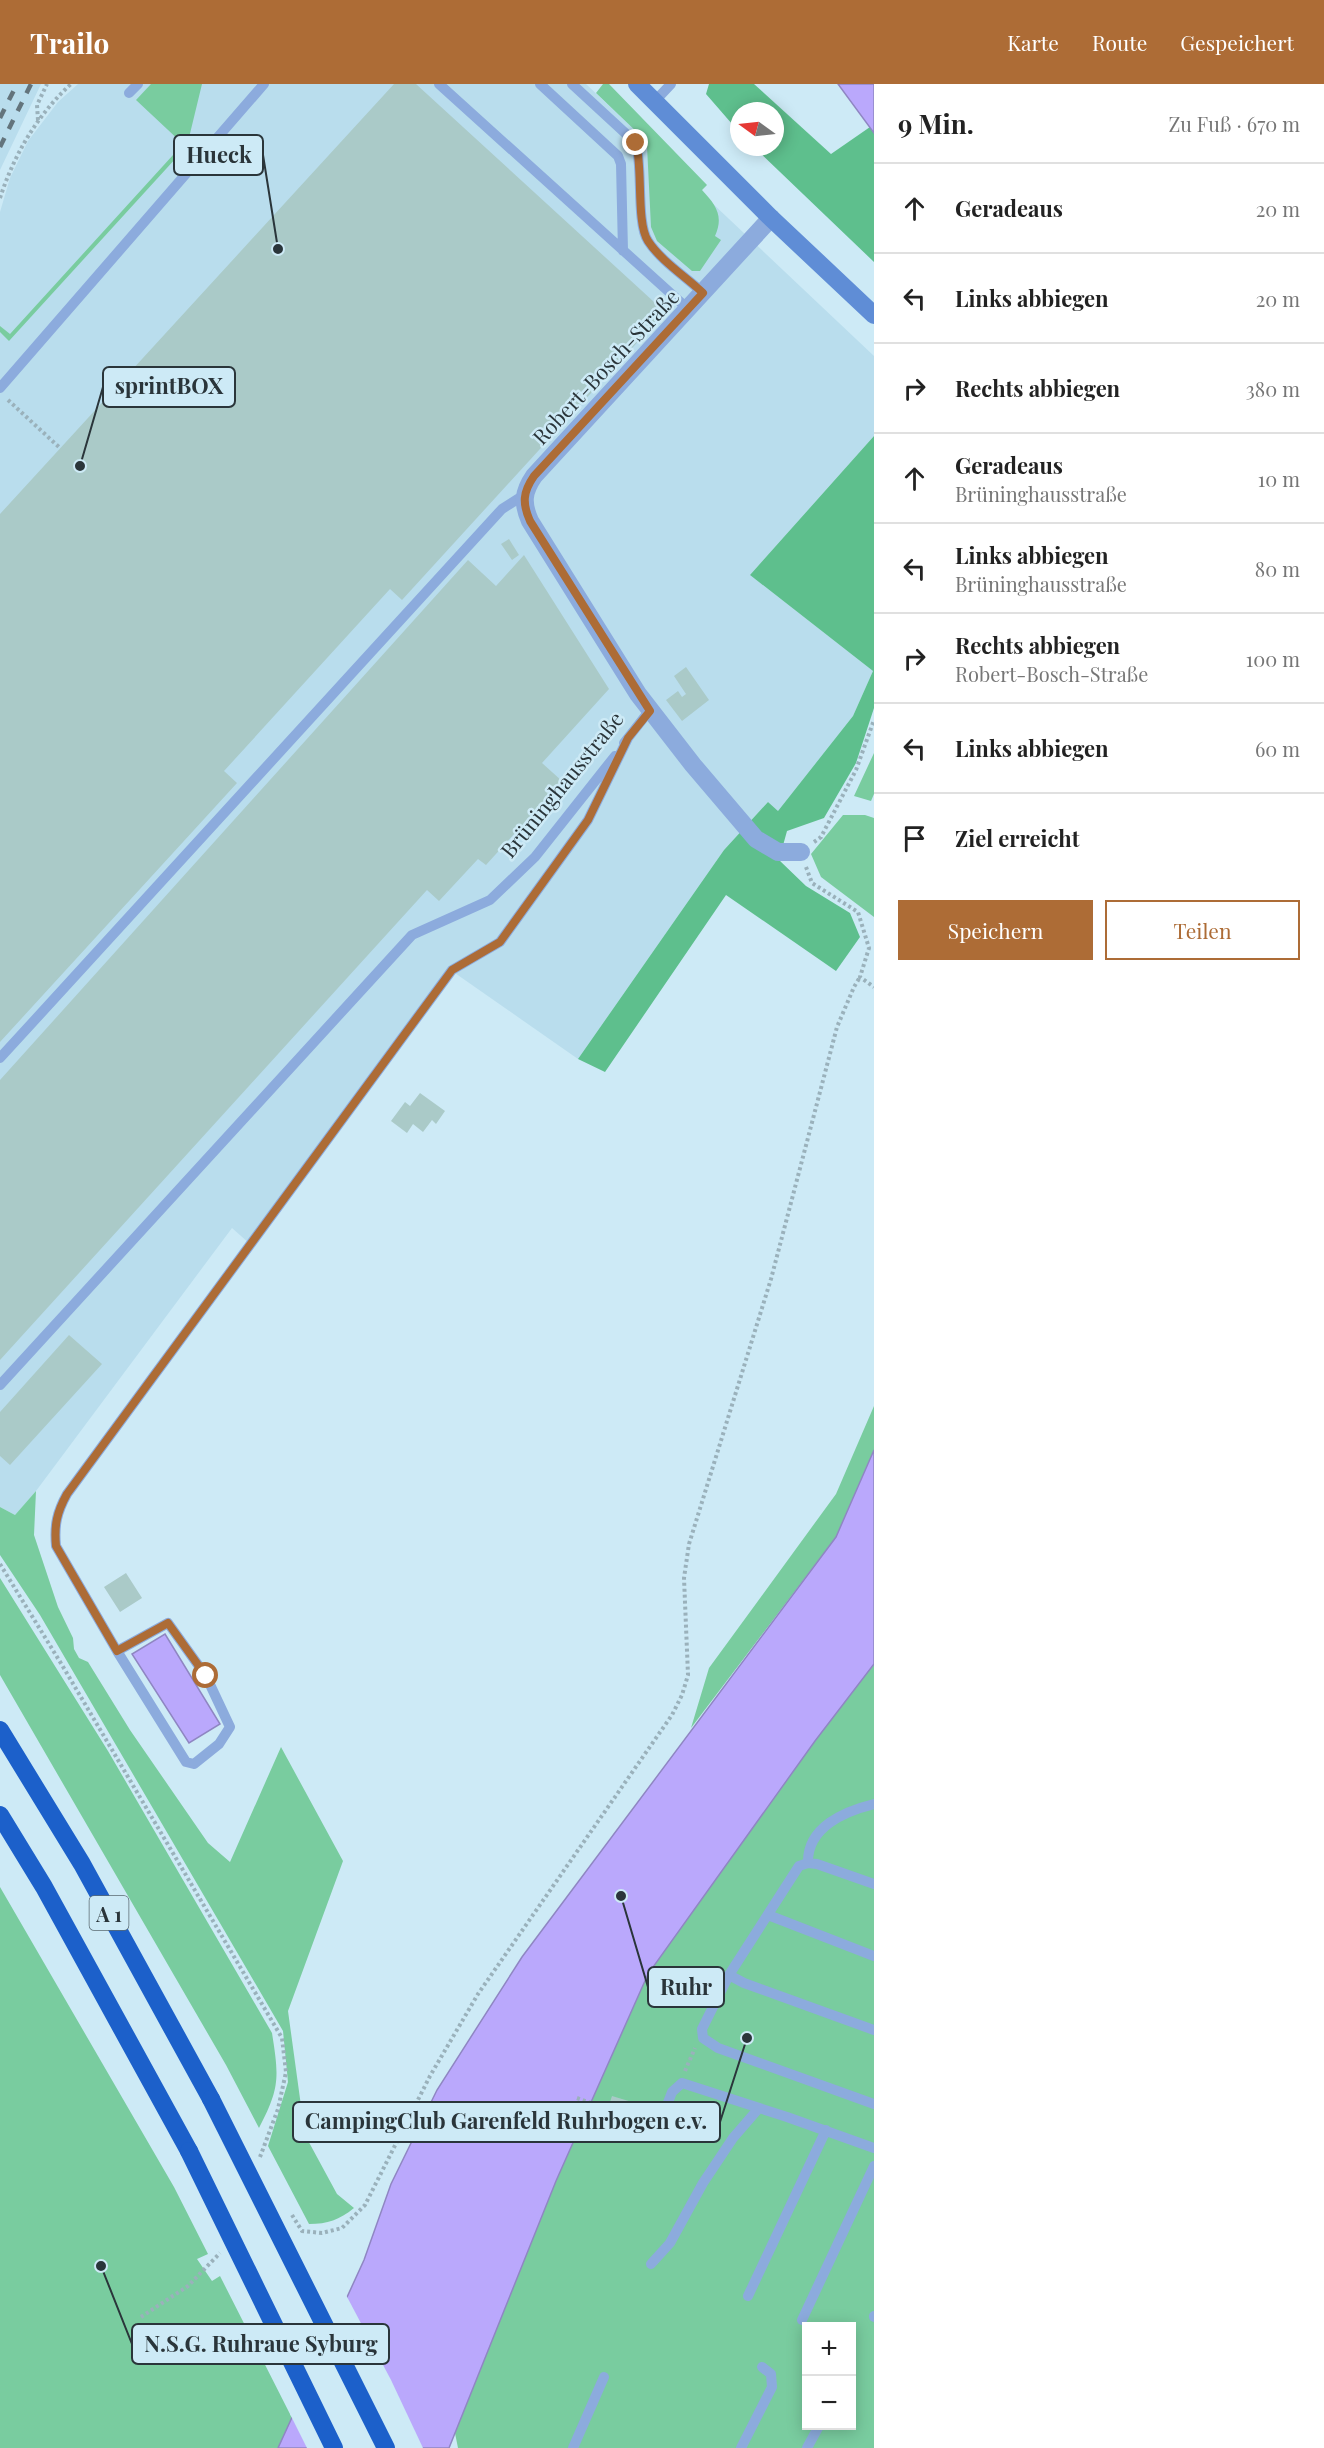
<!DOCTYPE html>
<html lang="de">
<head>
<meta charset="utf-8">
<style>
  :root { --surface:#fff; --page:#f2f2f2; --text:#222; --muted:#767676; --line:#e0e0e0; --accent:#ad6c36 }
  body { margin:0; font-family:"Playfair Display",serif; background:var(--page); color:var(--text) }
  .controls { position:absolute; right:18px; bottom:18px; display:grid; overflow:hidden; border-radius:0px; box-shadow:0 3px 15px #0003 }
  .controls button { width:54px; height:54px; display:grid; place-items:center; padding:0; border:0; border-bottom:2px solid var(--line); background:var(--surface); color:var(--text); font:30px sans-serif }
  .compass { position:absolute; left:730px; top:18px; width:54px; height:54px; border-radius:50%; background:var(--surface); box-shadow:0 3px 15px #0003; rotate:285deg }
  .stop { position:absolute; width:18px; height:18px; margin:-14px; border:4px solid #ad6c36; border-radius:50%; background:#fff }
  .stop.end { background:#ad6c36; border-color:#fff; box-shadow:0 2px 6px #0008 }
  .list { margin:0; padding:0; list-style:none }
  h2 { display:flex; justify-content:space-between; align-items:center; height:78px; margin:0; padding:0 24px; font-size:26px }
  h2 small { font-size:20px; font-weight:400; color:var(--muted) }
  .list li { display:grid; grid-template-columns:39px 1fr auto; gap:18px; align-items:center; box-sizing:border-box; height:90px; padding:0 24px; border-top:2px solid var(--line) }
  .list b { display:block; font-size:22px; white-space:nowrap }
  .list p { margin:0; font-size:20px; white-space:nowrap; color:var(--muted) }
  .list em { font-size:20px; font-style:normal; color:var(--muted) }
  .actions { display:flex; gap:12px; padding:18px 24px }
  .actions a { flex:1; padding:14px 0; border:2px solid var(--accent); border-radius:0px; text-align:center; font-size:21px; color:var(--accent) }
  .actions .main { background:var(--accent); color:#fff }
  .icon { flex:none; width:33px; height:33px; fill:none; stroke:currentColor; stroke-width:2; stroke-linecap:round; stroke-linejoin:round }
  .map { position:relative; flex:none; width:874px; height:2364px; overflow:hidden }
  header { display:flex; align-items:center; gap:36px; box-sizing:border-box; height:84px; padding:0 30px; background:var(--accent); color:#fff }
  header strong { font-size:28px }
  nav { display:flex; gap:33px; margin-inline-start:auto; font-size:21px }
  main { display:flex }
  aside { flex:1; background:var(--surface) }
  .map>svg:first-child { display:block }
  .built { fill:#b9dded }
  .green { fill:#79cc9f; fill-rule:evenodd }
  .forest { fill:#5ebf8d }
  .water { fill:#baa8fc; stroke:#8f86c2; stroke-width:1.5 }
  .pier { fill:#cdeaf6 }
  .building { fill:#aacac8 }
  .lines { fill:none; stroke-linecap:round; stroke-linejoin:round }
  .path { stroke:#9ab1bb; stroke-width:4; stroke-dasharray:3 3; stroke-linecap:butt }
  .lane { stroke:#8cabdd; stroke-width:10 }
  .street { stroke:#8cabdd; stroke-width:18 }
  .secondary { stroke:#5f8dd6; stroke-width:18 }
  .highway { stroke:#1c60ca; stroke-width:18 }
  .rail { stroke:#63747c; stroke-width:4.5; stroke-dasharray:10 10; stroke-linecap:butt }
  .highway-bridge { stroke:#1c60ca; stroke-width:18 }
  .route { stroke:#ad6c36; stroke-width:8 }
  .labels { text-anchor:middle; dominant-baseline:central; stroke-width:5; stroke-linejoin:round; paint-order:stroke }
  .shield { fill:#cdeaf6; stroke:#5b6b72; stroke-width:1.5 }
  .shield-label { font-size:20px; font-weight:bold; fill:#2a353a }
  .street-label { font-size:21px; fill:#2a353a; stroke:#cdeaf6 }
  .leader { fill:none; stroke:#2a353a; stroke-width:2 }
  .callout-dot { fill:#2a353a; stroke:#cdeaf6; stroke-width:2 }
  .callout { fill:#cdeaf6; stroke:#2a353a; stroke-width:2 }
  .callout-label { font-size:22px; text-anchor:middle; font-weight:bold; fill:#2a353a }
</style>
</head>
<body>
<header>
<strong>Trailo</strong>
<nav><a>Karte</a><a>Route</a><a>Gespeichert</a></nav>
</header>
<main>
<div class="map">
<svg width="874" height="2364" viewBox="0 0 874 2364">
  <rect width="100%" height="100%" fill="#cdeaf6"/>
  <!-- built -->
  <path class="built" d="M 0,0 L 41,0 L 0,86 Z
    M 78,0 L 586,0 L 874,272 L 874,352 L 750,491 L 873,587 L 853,632 L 778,727 L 768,718 L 724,766 L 578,975 L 452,887 L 250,1160 L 232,1144 L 36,1407 L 15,1431 L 0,1423 L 0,128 L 10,94 L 28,57 L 58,18 Z"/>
  <!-- green -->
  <path class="green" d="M 151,0 L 202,0 L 187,62 L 9,257 L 0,248 L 0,242 L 10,250 L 183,60 L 136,16 Z
    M 603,0 L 609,0 L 707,101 L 702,106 C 716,121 724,132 715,152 L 721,156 L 700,187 L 692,187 L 657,157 L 651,143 L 647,62 L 642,53 L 596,9 Z
    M 874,669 L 874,710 L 871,717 L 854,712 Z
    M 843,731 L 865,731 L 874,734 L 874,833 L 821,793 L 811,770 Z
    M 874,1322 L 874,1366 L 836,1453 L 691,1644 L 709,1584 L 836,1410 Z
    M 36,1407 L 34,1451 L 58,1523 L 73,1554 L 74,1565 L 79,1574 L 88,1578 L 130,1646 L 208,1759 L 230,1778 L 281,1663 L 343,1777 L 288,1927 L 305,2051 L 337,2110 L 354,2124 C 339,2136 328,2140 309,2140 L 268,2062 L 288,1998 L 283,1947 L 40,1531 L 0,1471 L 0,1423 L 15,1431 Z
    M 0,1494 L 108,1667 L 272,1949 C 279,1993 280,2004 259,2044 L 226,1981 L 0,1591 Z
    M 874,1580 L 874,2364 L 458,2364 L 455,2349 L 556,2097 L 648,1890 L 815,1657 ZM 806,2242 L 852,2242 L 852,2342 L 806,2342 Z
    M 0,1803 L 174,2103 L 208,2170 L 197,2175 L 212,2197 L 220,2192 L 292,2334 L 290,2339 L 303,2364 L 0,2364 Z"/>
  <!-- forest -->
  <path class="forest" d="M 709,0 L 754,0 L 831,70 L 870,43 L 874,49 L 874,178 L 754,63 L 775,63 L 775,27 L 739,27 L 739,48 L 706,10 Z
    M 874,352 L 874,624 L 856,679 L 824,734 L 787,747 L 779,776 L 806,802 L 850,829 L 860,853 L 836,887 L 726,811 L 605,988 L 578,975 L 724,766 L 768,718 L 778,727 L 853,632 L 873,587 L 750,491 Z"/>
  <!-- water -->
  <path class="water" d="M 838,0 L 874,0 L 874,49 Z
    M 874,1366 L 874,1580 L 815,1657 L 648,1890 L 556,2097 L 449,2364 L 278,2364 L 364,2176 L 391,2100 L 437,2006 L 522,1873 L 836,1453 Z
    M 165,1550 L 220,1640 L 189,1659 L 132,1570 Z"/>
  <!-- pier -->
  <path class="pier" d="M 345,2209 L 391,2296 L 423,2364 L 307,2364 L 290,2330 Z"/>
  <!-- building -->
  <path class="building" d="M 394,0 L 416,0 L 665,228 L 402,516 L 390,505 L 224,687 L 237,699 L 0,958 L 0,430 Z
    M 509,455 L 519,471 L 512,476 L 501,460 Z
    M 524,471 L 609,605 L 542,679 L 562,697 L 486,781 L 478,775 L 439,817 L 427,806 L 0,1276 L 0,996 L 468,476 L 496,502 Z
    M 686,583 L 709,616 L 682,637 L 666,616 L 678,607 L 682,613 L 686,610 L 674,592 Z
    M 420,1009 L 445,1027 L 436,1040 L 432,1036 L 423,1048 L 413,1040 L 407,1049 L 391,1037 L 405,1018 L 410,1022 Z
    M 69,1251 L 102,1280 L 10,1381 L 0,1372 L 0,1328 Z
    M 126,1489 L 142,1514 L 120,1528 L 104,1503 Z
    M 612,2012 L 632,2018 L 624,2042 L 604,2036 Z"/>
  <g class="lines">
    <!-- path -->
    <path class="path" d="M 38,36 L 37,21 L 47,0
      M 0,114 C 14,71 37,31 71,0
      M 8,316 L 60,364
      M 814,758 L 821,753 L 856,686 L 874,636
      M 806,783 L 812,799 L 858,828 L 869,864 L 860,893 L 874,903
      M 0,1480 L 62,1581 L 282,1954 L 286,1988 L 278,2025 L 260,2073
      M 685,1987 L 695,1964
      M 577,2014 L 591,2019
      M 292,2131 L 302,2147 L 322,2149 L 342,2144 L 365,2121 L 430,1992 L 478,1910 L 672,1631 L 682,1611 L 688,1591 L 684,1494 L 689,1460 L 771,1195 L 837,943 L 854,903 L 860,893
      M 141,2233 L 188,2202 L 220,2169"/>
    <!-- lane -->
    <path class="lane" d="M 439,0 L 688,225
      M 540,0 L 618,72 L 621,80 L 623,167
      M 572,0 L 636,59 C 643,84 636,139 648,157 C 661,177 686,193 703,209
      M 129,9 L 138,0
      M 655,17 L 671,0
      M 0,304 L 264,0
      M 624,659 L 650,626
      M 0,974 L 502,425 L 524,411
      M 0,1301 L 412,851 L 490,816 L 535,773 L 615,672
      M 117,1567 L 186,1678 L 194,1680 L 219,1660 L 230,1643 L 206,1592 L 168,1539 L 117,1567 L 56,1462 C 54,1441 57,1428 67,1410 L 452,886 L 500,858 L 588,736 L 628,654
      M 808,1779 C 807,1743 845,1727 874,1720
      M 874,1800 L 817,1780 L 808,1779 L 799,1782 L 729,1891 L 702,1945 L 703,1954 L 718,1964 L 874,2020
      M 768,1831 L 874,1872
      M 729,1891 L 744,1899 L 874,1946
      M 659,2042 L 672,2008 L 682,1999 L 787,2033 L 874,2064
      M 651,2180 L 670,2159 L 703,2099 L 733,2054 L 759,2024
      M 748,2212 L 826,2046
      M 874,2233 L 874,2232
      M 802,2236 L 874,2082
      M 573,2364 L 604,2293
      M 741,2364 L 772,2303 L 771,2290 L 762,2283
      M 807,2364 L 819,2342"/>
    <!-- street -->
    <path class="street" d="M 771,134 L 534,392 C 523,408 522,419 530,437 L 638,610 L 693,681 L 756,755 L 778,768 L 801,768"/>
    <!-- secondary -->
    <path class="secondary" d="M 637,0 L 771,134 L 874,231"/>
    <!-- highway -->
    <path class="highway" d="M 0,1646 L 82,1780 L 211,2015
      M 0,1731 L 44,1803 L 189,2067"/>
    <!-- rail -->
    <path class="rail" d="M 0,34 L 17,0
      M 0,63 L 31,0"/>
    <!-- highway-bridge -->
    <path class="highway-bridge" d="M 211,2015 L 386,2364
      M 189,2067 L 334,2364"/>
  </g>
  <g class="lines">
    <!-- route -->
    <path class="route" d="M 206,1592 L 168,1539 L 117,1567 L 56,1462 C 54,1441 57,1428 67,1410 L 452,886 L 500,858 L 588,736 L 628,654 L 650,627 L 530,437 C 522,419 523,408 534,392 L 703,209 C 686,193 661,177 648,157 C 636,139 643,84 636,59"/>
  </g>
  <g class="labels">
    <!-- shield labels -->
    <rect class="shield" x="89.5" y="1812" width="39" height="34" rx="4.5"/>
    <g class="shield-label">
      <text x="109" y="1829">A 1</text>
    </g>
    <!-- street labels -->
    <g class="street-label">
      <text transform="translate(605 282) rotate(-47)">Robert-Bosch-Straße</text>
      <text transform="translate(561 700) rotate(-51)">Brüninghausstraße</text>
    </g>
  </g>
  <!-- callouts -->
  <path class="leader" d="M278 165L263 71M80 382L103 303M621 1812L648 1903M747 1954L720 2038M101 2182L132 2260"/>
  <g class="callout-dot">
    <circle cx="278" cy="165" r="6"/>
    <circle cx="80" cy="382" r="6"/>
    <circle cx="621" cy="1812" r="6"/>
    <circle cx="747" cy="1954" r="6"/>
    <circle cx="101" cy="2182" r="6"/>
  </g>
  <g class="callout">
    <rect x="174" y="51" width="89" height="40" rx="6"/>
    <rect x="103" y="283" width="132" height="40" rx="6"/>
    <rect x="648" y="1883" width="76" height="40" rx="6"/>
    <rect x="293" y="2018" width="427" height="40" rx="6"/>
    <rect x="132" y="2240" width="257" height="40" rx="6"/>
  </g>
  <g class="callout-label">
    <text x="219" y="79">Hueck</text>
    <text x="169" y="310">sprintBOX</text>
    <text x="686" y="1911">Ruhr</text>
    <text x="506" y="2045">CampingClub Garenfeld Ruhrbogen e.v.</text>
    <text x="261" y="2268">N.S.G. Ruhraue Syburg</text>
  </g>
</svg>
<div class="controls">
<button>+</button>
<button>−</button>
</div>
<svg class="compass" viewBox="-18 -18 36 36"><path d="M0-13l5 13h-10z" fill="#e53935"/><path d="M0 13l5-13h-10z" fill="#767676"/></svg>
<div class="stop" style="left:206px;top:1592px"></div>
<div class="stop end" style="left:636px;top:59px"></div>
</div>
<aside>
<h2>9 Min.<small>Zu Fuß · 670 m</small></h2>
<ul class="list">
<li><svg class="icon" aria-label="ahead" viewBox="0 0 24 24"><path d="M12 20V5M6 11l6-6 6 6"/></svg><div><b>Geradeaus</b></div><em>20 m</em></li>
<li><svg class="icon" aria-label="left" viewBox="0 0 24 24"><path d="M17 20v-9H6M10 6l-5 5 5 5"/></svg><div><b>Links abbiegen</b></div><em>20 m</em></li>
<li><svg class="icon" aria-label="right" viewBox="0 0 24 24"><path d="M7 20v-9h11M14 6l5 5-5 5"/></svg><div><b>Rechts abbiegen</b></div><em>380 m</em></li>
<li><svg class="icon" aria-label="ahead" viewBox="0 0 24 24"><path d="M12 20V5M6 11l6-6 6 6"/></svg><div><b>Geradeaus</b><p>Brüninghausstraße</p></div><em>10 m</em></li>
<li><svg class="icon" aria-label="left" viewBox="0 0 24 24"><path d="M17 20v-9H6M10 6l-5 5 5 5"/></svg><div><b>Links abbiegen</b><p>Brüninghausstraße</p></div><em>80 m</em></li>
<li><svg class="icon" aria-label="right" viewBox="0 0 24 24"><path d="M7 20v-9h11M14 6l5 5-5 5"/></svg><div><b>Rechts abbiegen</b><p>Robert-Bosch-Straße</p></div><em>100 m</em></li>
<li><svg class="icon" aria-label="left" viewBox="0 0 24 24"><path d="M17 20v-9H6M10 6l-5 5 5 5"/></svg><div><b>Links abbiegen</b></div><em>60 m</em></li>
<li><svg class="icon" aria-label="arrive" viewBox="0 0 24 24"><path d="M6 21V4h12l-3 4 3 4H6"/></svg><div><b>Ziel erreicht</b></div></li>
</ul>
<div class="actions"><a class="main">Speichern</a><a>Teilen</a></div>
</aside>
</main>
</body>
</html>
